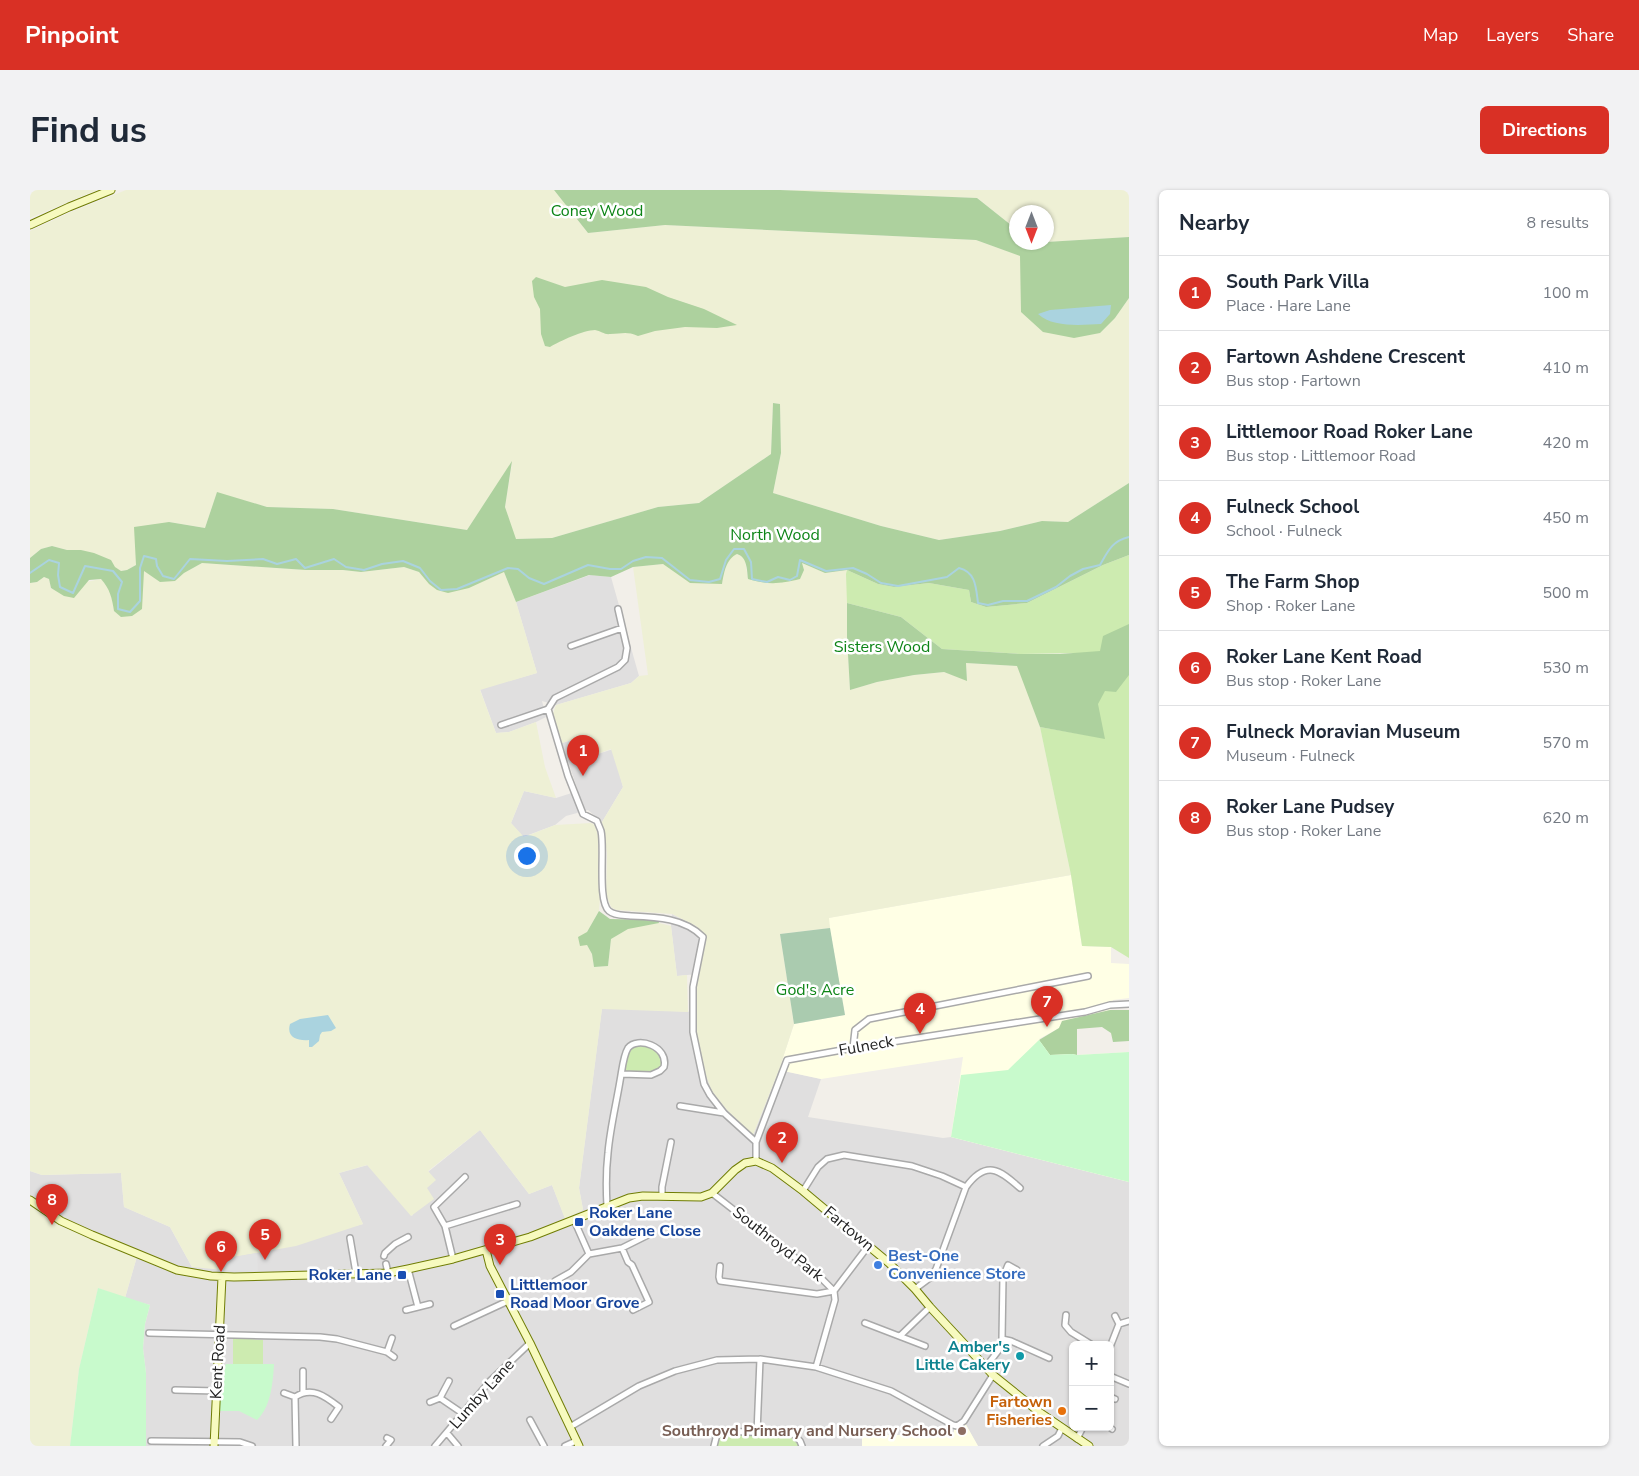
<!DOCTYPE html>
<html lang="en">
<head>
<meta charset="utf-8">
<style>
  :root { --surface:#fff; --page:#f2f2f3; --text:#1f2937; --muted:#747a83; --line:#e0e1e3; --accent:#d93025 }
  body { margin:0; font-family:"Nunito Sans",sans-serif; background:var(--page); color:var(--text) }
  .controls { position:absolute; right:15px; bottom:15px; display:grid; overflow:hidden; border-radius:8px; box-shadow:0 1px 4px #0004 }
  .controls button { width:45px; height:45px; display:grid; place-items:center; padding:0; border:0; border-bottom:1px solid var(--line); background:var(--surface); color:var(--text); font:25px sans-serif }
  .compass { position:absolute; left:979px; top:15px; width:45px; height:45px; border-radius:50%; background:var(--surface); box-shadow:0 1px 4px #0004; rotate:180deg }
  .you { position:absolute; left:496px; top:665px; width:18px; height:18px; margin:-12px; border:4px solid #fff; border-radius:50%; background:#1a73e8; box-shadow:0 0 0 8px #1a73e833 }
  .badge { display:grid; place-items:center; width:32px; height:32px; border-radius:50%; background:var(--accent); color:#fff; font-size:16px; font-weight:700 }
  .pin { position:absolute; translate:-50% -41px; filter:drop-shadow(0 1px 2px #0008) }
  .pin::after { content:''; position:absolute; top:26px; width:18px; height:15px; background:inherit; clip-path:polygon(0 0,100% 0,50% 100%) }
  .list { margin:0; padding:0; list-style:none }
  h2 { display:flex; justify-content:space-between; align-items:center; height:65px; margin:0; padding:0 20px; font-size:21px }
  h2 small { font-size:16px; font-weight:400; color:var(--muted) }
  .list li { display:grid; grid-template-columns:32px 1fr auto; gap:15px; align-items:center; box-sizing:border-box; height:75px; padding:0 20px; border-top:1px solid var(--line) }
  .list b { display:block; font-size:19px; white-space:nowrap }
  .list p { margin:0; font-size:16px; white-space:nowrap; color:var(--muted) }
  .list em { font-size:16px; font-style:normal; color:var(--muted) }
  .map { position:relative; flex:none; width:1099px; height:1256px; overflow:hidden; border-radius:8px }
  header { display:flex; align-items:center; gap:30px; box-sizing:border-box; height:70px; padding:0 25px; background:var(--accent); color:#fff }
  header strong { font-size:24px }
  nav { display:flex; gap:28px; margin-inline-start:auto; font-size:18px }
  .intro { display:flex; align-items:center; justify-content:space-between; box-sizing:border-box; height:120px; padding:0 30px }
  h1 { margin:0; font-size:35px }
  .button { padding:12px 22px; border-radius:8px; background:var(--accent); color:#fff; font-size:18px; font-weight:700 }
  main { display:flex; gap:30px; padding:0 30px }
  aside { flex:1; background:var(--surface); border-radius:8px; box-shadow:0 1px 4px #0004 }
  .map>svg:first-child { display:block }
  .residential { fill:#e0dfdf; fill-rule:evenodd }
  .education { fill:#ffffe5 }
  .farmland { fill:#eef0d5 }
  .grass { fill:#cdebb0 }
  .forest { fill:#add19e }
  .cemetery { fill:#aacbaf }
  .park { fill:#c8facc }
  .parking { fill:#e2e2e2 }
  .water { fill:#aad3df }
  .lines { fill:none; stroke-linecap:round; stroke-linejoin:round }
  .stream { stroke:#aad3df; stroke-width:2 }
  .street-casing { stroke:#a9a9a9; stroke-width:8 }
  .secondary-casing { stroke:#707d05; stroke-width:9 }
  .street { stroke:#fff; stroke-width:5 }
  .secondary { stroke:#f7fabf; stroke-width:7 }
  .transit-dot { fill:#1a4fb4; stroke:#fff; stroke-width:2 }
  .shop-dot { fill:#3f7fe0; stroke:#fff; stroke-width:2 }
  .culture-dot { fill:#0f9aa8; stroke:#fff; stroke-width:2 }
  .food-dot { fill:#e8710a; stroke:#fff; stroke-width:2 }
  .education-dot { fill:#8d6e63; stroke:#fff; stroke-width:2 }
  .labels { text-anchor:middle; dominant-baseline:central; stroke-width:5; stroke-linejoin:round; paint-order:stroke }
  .park-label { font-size:16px; fill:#0c8416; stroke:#fff }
  .street-label { font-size:16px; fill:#222; stroke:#fff }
  .transit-label { font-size:16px; font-weight:bold; fill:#164399; stroke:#fff; text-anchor:start }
  .shop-label { font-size:16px; font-weight:bold; fill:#366cbe; stroke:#fff; text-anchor:start }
  .culture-label { font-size:16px; font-weight:bold; fill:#0d838f; stroke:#fff; text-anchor:end }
  .food-label { font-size:16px; font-weight:bold; fill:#c56008; stroke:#fff; text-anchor:end }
  .education-label { font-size:16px; font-weight:bold; fill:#785e54; stroke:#fff; text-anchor:end }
</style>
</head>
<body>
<header>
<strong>Pinpoint</strong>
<nav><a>Map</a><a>Layers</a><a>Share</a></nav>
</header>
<div class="intro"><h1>Find us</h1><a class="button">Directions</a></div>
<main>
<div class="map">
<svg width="1099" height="1256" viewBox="0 0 1099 1256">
  <rect width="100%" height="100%" fill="#f2efe9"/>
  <!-- residential -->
  <path class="residential" d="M 560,385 L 581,387 L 609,486 L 601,493 L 526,515 L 512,511 L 516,527 L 506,532 L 479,542 L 466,543 L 450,499 L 507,483 L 486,412 Z
    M 554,546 L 562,566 L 583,559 L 593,597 L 572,632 L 558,620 L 536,626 L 525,635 L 493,647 L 481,633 L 494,601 L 526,608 L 548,601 L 532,553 Z
    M 642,724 L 666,736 L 675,746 L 676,753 L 668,784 L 647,786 L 641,736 Z
    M 572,818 L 666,822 L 666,841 L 676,886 L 723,945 L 749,880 L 791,889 L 778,927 L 913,948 L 921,947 L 1099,992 L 1099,1256 L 948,1256 L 934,1232 L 923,1245 L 832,1245 L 832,1256 L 116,1256 L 116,1183 L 113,1158 L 115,1134 L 120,1115 L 95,1108 L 108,1063 L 62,1045 L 0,1010 L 0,981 L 12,985 L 91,983 L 94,1017 L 140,1037 L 162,1077 L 333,1034 L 309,983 L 338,975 L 382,1026 L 397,998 L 398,982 L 450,940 L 499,1004 L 522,995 L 535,1028 L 553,1019 L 549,998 ZM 1043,1155 L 1080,1155 L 1080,1237 L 1043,1237 Z"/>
  <!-- education -->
  <path class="education" d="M 1041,685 L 1052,756 L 1081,757 L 1081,773 L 1099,774 L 1099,808 L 1083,810 L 1080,820 L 1032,831 L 1029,838 L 1009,849 L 1047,865 L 1099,862 L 1099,992 L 921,947 L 933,867 L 791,889 L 749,880 L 764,834 L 815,825 L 798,728 Z
    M 934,1231 L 948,1256 L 832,1256 L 832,1245 L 923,1245 L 925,1236 Z"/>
  <!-- farmland -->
  <path class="farmland" d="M 0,0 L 67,0 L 0,28 Z
    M 96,0 L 524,0 L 558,43 L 635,35 L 946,50 L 991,66 L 991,122 L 1085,128 L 1099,108 L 1099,293 L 1038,332 L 1012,331 L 970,341 L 909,350 L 851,336 L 743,303 L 751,263 L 750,214 L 743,213 L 741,264 L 669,313 L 628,317 L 522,348 L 485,349 L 475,317 L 482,273 L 437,340 L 303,319 L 237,317 L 187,303 L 175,338 L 139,332 L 106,375 L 97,380 L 91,381 L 51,360 L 37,360 L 22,356 L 11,359 L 0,368 L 0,41 L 41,22 Z
    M 750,0 L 1099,0 L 1099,47 L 1017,52 L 1016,22 L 986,22 L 986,39 L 947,8 Z
    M 707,364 L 712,366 L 715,370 L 718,389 L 772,373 L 795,383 L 817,380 L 817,447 L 820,500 L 847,492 L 884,485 L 914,482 L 937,490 L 936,473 L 988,476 L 1010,537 L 1041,685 L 799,728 L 800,738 L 750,744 L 764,834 L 749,880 L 723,945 L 697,920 L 682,901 L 676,886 L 666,841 L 666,822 L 667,794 L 670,772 L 676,753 L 675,746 L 666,736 L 642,724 L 586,720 L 581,717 L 576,704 L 577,663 L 572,632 L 593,597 L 581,559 L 562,566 L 554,546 L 532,553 L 522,526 L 526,515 L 601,493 L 609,486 L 618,485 L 603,377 L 633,374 L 660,393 L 692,393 L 696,377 L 701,366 Z
    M 172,373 L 276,380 L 313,380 L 331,382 L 374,377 L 389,382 L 399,394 L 439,398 L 474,382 L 486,412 L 507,483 L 450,500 L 466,543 L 479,542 L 506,532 L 515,577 L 526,608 L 494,601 L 481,633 L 494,647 L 525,635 L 561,633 L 565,635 L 568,646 L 570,708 L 569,721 L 557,742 L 557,755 L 562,764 L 564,777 L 578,776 L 581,749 L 598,738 L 629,733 L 641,736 L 647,786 L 657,785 L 658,822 L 572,819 L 549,998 L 553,1020 L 535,1029 L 522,995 L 499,1004 L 450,940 L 398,981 L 406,990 L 397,998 L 404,1009 L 381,1026 L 337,975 L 309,983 L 333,1034 L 266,1056 L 198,1068 L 193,1080 L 162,1077 L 140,1037 L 94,1017 L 91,983 L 12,985 L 0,981 L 0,393 L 7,392 L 14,387 L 19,389 L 21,399 L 71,389 L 79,398 L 82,409 L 84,421 L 114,381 L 145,391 L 154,383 Z
    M 0,1010 L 31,1031 L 108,1063 L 95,1108 L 68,1098 L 49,1179 L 40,1256 L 0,1256 Z"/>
  <!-- grass -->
  <path class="grass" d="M 1099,365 L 1099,768 L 1081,757 L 1052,756 L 1041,685 L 1010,537 L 1074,548 L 1052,463 L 990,464 L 912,459 L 871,427 L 817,413 L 816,384 L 817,380 L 848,394 L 864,397 L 899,393 L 939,400 L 941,412 L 956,417 L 997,413 L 1073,375 Z
    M 602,853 L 626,857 L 635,873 L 626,883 L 592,884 L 597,860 Z
    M 203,1148 L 233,1150 L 233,1174 L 203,1174 Z
    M 693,1241 L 763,1244 L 772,1256 L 685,1256 L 687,1244 Z"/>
  <!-- forest -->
  <path class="forest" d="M 524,0 L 750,0 L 947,8 L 986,39 L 986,52 L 1016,52 L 1099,47 L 1099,108 L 1085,128 L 1070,143 L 1044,148 L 1013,142 L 991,122 L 990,66 L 946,50 L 635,35 L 558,43 Z
    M 506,87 L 535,97 L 572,90 L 616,97 L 638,107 L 674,119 L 707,135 L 687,138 L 655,137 L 625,141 L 608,146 C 596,141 592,144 580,144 C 575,145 571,141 565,140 C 554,140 530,151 520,157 L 515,156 L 511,144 L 510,119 L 504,107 L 502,91 Z
    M 743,213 L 750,214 L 751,263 L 743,303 L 851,336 L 909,350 L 970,341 L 1012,331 L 1038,332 L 1099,293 L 1099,365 L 1073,375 L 997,413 L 956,417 L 941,412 L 939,400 L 899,393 L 864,397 L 848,394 L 817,380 L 795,383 L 772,373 L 774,380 L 770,389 C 749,394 739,395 718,389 C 717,379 717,367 707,364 C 696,369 694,383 692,394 L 660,393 L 633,374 L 603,377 L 581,387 L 559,385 L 486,412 L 474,382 L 439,398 L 418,403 L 407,400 L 399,394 L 389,382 L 374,377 L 331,382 L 313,380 L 276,380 L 172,373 L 154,383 L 145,391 L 130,392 L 114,381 L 112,419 L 102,426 L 91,427 L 84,421 C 82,408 80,399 71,389 L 59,390 L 44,408 L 34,406 L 21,398 L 19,389 L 14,387 L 7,392 L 0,393 L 0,368 L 11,359 L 22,356 L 37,360 L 51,360 L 64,363 L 81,370 L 85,377 L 91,381 L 97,380 L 106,375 L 104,337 L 139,332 L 175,338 L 187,302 L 237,317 L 303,319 L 437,340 L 482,271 L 475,317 L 486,349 L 522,348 L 628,317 L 669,313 L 741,264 Z
    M 817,413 L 871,427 L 912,459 L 990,464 L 1030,464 L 1070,461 L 1073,446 L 1099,434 L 1099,485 L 1086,502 L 1075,501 L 1068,514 L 1075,549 L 1010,537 L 987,476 L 936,473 L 937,491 L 914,482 L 884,485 L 847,492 L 820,500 L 817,447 Z
    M 569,721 L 580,729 L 628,730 L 629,733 L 598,739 L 581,749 L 578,776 L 564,777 L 562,764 L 557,755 L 550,756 L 548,747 L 557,742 Z
    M 1080,820 L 1099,820 L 1099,851 L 1083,852 L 1081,843 L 1072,837 L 1047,839 L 1047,865 L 1042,864 L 1020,865 L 1009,850 L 1029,838 L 1032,831 Z"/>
  <!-- cemetery -->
  <path class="cemetery" d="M 800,738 L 815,825 L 764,834 L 750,744 Z"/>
  <!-- park -->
  <path class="park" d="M 1009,850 L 1020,865 L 1042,864 L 1047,865 L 1099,862 L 1099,992 L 921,947 L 931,885 L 978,880 Z
    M 68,1098 L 120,1115 L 115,1134 L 113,1158 L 116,1183 L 116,1256 L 40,1256 L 49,1179 Z
    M 196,1174 L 244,1174 C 243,1192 241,1217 227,1230 L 209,1221 L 186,1221 L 188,1195 Z"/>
  <!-- parking -->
  <path class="parking" d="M 227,1063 L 228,1081 L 193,1080 L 198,1068 Z"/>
  <!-- water -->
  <path class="water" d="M 1081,115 L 1080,124 L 1071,134 C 1052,135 1023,138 1008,124 L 1020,120 Z
    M 298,825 L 306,838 L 301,841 L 292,842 L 290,845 L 289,851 L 282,857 L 279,857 L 279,850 C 268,851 256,848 260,834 L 270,829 Z"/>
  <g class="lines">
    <!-- stream -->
    <path class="stream" d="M 0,383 L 19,370 L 29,373 L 28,385 L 30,397 L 43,403 L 55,376 L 83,381 L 92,392 L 88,404 L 88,419 L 100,422 L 110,411 L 110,378 L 114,366 L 126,369 L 127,376 L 133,386 L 144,389 L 160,369 L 197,371 L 233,369 L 247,374 L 266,369 L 275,378 L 304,369 L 316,377 L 334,380 L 352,374 L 373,371 L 390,378 L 400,391 L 411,400 L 427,399 L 478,378 L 488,379 L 499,388 L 514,394 L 558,375 L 580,379 L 591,379 L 603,371 L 616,367 L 632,368 L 660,390 L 679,392 L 690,389 L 696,370 L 704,359 L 714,359 L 721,372 L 722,389 L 737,392 L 748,387 L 760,390 L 767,386 L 770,370 L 796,381 L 823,378 L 837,384 L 851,393 L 868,396 L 917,387 L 929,378 C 946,382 946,398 948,413 L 958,415 L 973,411 L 997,411 L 1026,397 L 1040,386 L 1053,379 L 1070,375 C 1078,361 1082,351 1099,347"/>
    <defs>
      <path id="street" d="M 541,456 L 592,438
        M 518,519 L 538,586 L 553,624 L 567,631 C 568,634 570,638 571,641 C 575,658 567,711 579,721 C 585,726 594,725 601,726 C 626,727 655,728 673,747 L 663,797 L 663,842 L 674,894 L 680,905 L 694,923 L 726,952
        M 518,519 L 525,508 L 588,477 L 595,470 L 597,458 L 588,419
        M 471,535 L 518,519
        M 823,858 L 825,840 L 839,829 L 1058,786
        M 650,916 L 694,923
        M 726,971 L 726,952 L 757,870 L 823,858 L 1055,822 L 1080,815 L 1099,814
        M 773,1001 L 788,977 L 797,969 L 814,965 L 882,976 L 912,986 L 936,997
        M 682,1003 L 790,1087 L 804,1101
        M 632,1006 L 632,997 L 641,952
        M 577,1016 C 576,998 576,980 578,963 C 580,939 586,915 590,891 C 592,881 593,866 598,858 C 607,846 639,856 634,877 L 630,881 L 621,885 L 592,884
        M 544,1030 L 559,1064
        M 415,1036 L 487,1014
        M 320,1048 L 326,1083
        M 592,1058 L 598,1072 L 602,1075 L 619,1112 L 603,1120
        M 354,1066 L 355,1063 L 365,1054 L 378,1047
        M 423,1069 L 415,1036 L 404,1017 L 435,987
        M 356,1074 L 358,1083
        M 690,1076 L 689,1087 L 690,1091 L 787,1104 L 804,1101
        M 378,1079 L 388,1117 L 400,1114
        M 525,1091 L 541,1082 L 559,1064 L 592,1058 L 618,1045
        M 885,1099 L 901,1087 L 906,1079 L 936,997 C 956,970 969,979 990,998
        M 804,1101 L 839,1055
        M 376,1120 L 388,1117
        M 1036,1125 L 1035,1135 L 1041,1142 L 1062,1155
        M 1085,1126 L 1089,1134
        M 835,1133 L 895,1156
        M 424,1136 L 478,1111
        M 119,1143 L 290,1147 L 307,1149 L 357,1162 L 364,1167
        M 870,1146 L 900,1117
        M 972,1149 L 981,1151 L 1019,1168
        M 1080,1157 L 1089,1134 L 1099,1131
        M 357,1162 L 362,1148
        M 786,1177 L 805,1110 L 804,1101
        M 955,1178 L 968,1161 L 972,1149 L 973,1087 L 978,1075 L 987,1080
        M 273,1181 L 273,1202
        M 1080,1186 L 1099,1194
        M 419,1191 L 410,1208 L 432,1223
        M 145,1200 L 187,1201
        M 254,1203 L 265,1207
        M 1080,1207 L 1085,1209
        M 400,1212 L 410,1208
        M 500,1230 L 514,1256
        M 540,1237 L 609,1196 L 645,1181 L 687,1170 L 730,1169 L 786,1177 L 861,1201 L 923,1235 L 927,1236 L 934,1231 L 963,1185
        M 1079,1237 L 1082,1239
        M 417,1243 L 428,1256
        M 727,1243 L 730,1169
        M 1047,1249 L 1053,1237
        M 121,1251 L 210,1252 L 222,1256
        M 266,1256 L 265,1207 C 282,1196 295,1206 309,1217 L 301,1229
        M 356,1256 L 361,1250 L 357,1248
        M 405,1256 L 460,1191 L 500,1153
        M 535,1256 L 546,1251
        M 684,1256 L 687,1244 L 693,1241 L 763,1244 L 770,1251 L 772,1256
        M 1013,1256 L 1028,1246 L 1032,1238"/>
      <path id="secondary" d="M 0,35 L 39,17 L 81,0
        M 0,1010 L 31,1031 L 62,1045 L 147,1080 L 181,1086 L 204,1087 L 358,1083 L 378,1079 L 423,1069 L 500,1047 L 599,1008 L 613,1006 L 671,1007 L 682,1003 L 705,980 L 715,973 L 726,971 L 742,978 L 773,1001 L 859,1073 L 885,1099 L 900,1117 L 963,1185 L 1009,1222 L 1059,1256
        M 456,1060 L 460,1076 L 500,1153 L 549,1256
        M 184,1256 L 192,1087"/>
    </defs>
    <!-- street casing -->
    <use href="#street" class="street-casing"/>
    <!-- secondary casing -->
    <use href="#secondary" class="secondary-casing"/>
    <!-- street -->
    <use href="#street" class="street"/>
    <!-- secondary -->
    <use href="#secondary" class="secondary"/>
  </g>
  <!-- markers -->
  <g class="transit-dot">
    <rect x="544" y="1027" width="10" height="10" rx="2.5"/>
    <rect x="367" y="1080" width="10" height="10" rx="2.5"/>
    <rect x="465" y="1099" width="10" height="10" rx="2.5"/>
  </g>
  <circle class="shop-dot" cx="848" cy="1075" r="5"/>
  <circle class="culture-dot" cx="990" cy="1166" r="5"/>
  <circle class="food-dot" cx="1032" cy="1221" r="5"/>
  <circle class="education-dot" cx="932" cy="1241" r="5"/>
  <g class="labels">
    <!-- park labels -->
    <g class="park-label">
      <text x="567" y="21">Coney Wood</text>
      <text x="745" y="345">North Wood</text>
      <text x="852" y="457">Sisters Wood</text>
      <text x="785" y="800">God's Acre</text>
    </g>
    <!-- street labels -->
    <g class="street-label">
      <text transform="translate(836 856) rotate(-10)">Fulneck</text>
      <text transform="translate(819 1039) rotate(40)">Fartown</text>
      <text transform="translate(748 1054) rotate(38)">Southroyd Park</text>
      <text transform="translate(188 1172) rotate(-87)">Kent Road</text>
      <text transform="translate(452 1204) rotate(-48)">Lumby Lane</text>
    </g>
    <!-- transit labels -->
    <g class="transit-label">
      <text x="559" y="1023">Roker Lane<tspan x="559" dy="18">Oakdene Close</tspan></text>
      <text x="362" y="1085" text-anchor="end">Roker Lane</text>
      <text x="480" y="1095">Littlemoor<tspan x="480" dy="18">Road Moor Grove</tspan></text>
    </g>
    <!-- shop labels -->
    <g class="shop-label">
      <text x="858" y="1066">Best-One<tspan x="858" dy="18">Convenience Store</tspan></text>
    </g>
    <!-- culture labels -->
    <g class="culture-label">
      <text x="980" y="1157">Amber's<tspan x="980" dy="18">Little Cakery</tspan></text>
    </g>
    <!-- food labels -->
    <g class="food-label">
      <text x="1022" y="1212">Fartown<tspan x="1022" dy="18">Fisheries</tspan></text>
    </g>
    <!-- education labels -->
    <g class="education-label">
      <text x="922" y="1241">Southroyd Primary and Nursery School</text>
    </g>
  </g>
</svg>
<div class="controls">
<button>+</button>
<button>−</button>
</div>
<svg class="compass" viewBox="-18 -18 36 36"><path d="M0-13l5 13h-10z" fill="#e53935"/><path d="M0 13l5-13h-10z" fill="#747a83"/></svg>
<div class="you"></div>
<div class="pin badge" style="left:553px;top:586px">1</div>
<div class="pin badge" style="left:752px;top:973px">2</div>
<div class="pin badge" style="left:470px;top:1075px">3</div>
<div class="pin badge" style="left:890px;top:844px">4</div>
<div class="pin badge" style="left:235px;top:1070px">5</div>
<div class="pin badge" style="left:191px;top:1082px">6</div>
<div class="pin badge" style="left:1017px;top:837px">7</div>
<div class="pin badge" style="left:22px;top:1035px">8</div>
</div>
<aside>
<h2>Nearby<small>8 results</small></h2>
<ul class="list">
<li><span class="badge">1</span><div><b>South Park Villa</b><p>Place · Hare Lane</p></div><em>100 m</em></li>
<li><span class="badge">2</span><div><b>Fartown Ashdene Crescent</b><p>Bus stop · Fartown</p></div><em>410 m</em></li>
<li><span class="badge">3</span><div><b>Littlemoor Road Roker Lane</b><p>Bus stop · Littlemoor Road</p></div><em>420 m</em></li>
<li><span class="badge">4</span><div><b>Fulneck School</b><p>School · Fulneck</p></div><em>450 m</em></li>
<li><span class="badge">5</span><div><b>The Farm Shop</b><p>Shop · Roker Lane</p></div><em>500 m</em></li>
<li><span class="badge">6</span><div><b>Roker Lane Kent Road</b><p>Bus stop · Roker Lane</p></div><em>530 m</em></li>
<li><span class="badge">7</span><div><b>Fulneck Moravian Museum</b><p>Museum · Fulneck</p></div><em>570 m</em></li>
<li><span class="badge">8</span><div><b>Roker Lane Pudsey</b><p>Bus stop · Roker Lane</p></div><em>620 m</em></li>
</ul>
</aside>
</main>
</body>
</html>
